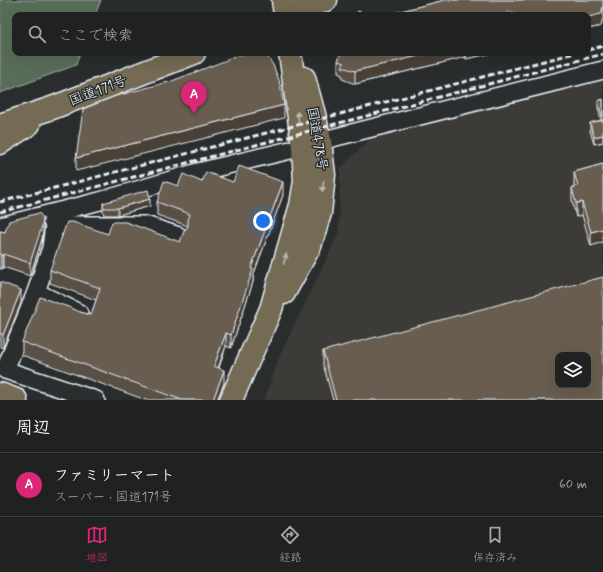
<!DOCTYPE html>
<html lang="ja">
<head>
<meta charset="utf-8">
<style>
  :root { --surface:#202222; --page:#282a2a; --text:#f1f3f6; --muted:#a2a4a5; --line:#3d3f40; --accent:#db2777 }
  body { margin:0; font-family:Mynerve,"Klee One",sans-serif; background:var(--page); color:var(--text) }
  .controls { position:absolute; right:12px; bottom:12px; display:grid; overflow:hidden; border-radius:8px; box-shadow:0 4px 16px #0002 }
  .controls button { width:36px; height:36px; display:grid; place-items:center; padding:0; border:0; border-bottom:1px solid var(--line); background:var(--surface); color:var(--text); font:20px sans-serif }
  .you { position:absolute; left:263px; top:221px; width:14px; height:14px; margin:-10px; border:3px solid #fff; border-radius:50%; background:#1a73e8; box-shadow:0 0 0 6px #1a73e833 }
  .badge { display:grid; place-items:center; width:26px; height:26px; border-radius:50%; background:var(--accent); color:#fff; font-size:13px; font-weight:700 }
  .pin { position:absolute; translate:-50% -33px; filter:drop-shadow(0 1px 2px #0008) }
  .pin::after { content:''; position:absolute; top:21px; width:14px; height:12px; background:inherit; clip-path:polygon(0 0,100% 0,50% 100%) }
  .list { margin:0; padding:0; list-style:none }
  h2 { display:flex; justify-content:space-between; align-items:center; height:52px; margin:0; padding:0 16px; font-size:17px }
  h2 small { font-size:13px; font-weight:400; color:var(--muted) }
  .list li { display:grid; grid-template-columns:26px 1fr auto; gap:12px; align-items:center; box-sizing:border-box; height:64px; padding:0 16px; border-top:1px solid var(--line) }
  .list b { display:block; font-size:15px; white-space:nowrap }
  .list p { margin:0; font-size:13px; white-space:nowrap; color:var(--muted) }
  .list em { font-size:13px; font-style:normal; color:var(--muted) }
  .icon { flex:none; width:22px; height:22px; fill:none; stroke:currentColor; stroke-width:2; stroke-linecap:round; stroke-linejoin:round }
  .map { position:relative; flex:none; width:603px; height:400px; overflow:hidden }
  .search { position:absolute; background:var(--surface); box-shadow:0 4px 16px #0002; left:12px; right:12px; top:12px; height:44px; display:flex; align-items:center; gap:10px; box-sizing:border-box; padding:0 14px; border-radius:8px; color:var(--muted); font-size:15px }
  .sheet { height:116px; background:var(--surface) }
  nav { display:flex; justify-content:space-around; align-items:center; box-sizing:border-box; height:56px; border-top:1px solid var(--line); background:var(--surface); font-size:11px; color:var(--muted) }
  nav a { display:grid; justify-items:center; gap:2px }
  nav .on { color:var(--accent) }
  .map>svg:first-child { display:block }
  .built { fill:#3d3b38; fill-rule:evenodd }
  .green { fill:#586d58; stroke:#a0afa8 }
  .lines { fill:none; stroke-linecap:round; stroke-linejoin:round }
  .minor-casing { stroke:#e8f1f8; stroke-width:20 }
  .major-casing { stroke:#e8f1f8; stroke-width:25 }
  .highway-casing { stroke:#e8f1f8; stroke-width:25 }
  .minor { stroke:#2a2d2e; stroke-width:17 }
  .major { stroke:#746b52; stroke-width:22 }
  .highway { stroke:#746b52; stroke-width:22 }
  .rail { stroke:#e8f1f8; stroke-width:3; stroke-dasharray:6 3; stroke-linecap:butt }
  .wall { fill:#595044; stroke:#e8f1f8 }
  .shaded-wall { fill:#494137; stroke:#e8f1f8 }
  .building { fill:#685d4f; stroke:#e8f1f8; fill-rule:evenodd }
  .oneway { fill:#babbb6 }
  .labels { text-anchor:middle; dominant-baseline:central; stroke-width:3; stroke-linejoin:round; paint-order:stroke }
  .street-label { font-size:14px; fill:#e8f1f8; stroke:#2a2d2e }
</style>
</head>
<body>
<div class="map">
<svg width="603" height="400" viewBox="0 0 603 400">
  <rect width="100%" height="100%" fill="#2a2d2e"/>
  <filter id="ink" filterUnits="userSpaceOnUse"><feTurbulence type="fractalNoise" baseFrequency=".025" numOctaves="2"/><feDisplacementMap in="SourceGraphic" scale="8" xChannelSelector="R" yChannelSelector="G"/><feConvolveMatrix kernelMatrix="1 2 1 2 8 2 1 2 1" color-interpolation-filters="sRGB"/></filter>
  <g filter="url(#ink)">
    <!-- built -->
    <path class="built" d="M 603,78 L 603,400 L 264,400 L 280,355 L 339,233 L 340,169 L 372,137 ZM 558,355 L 588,355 L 588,385 L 558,385 Z"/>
    <!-- green -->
    <path class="green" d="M 0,0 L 101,0 L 95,15 L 15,15 L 15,53 L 80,53 L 76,65 L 0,93 Z"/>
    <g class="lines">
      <defs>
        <path id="minor" d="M 320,141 L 603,70
          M 48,214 L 54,225 L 51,248 L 36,292 L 5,370 L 96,400
          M 61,225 L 145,225 L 179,236
          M 0,226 L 100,201 L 198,172 L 303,147
          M 36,292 L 79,313"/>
        <path id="major" d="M 283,0 L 285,15"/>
        <path id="highway" d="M 292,15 L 326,0
          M 0,125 L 52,108 L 194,53
          M 0,143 L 29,124
          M 284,293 L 310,246 L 320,213 L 324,175 L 320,141 L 314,114 L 304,78
          M 0,394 L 16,400
          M 231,400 L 271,309 L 301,205 L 305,181 L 303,147 L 290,53"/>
      </defs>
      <!-- minor casing -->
      <use href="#minor" class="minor-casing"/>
      <!-- major casing -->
      <use href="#major" class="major-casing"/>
      <!-- highway casing -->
      <use href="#highway" class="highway-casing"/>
      <!-- minor -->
      <use href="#minor" class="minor"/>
      <!-- major -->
      <use href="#major" class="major"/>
      <!-- highway -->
      <use href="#highway" class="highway"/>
      <!-- rail -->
      <path class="rail" d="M 588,50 L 603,46
        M 0,202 L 575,53
        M 0,212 L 603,54"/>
    </g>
    <!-- wall -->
    <path class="wall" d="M 445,0 L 603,0 L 603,19 L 601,26 L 588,29 L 588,15 L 393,15 L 393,13 Z
      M 341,53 L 493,53 L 466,59 L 466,57 L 355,84 L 342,79 L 342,75 L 338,73 L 338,61 Z
      M 603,99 L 603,142 L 594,144 L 590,131 L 590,123 L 601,120 L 598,108 L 598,101 Z
      M 603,164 L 591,246 L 582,215 L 576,217 L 572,201 L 572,188 L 574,187 L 574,172 Z
      M 202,182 L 233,182 L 283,195 L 253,276 L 253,282 L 231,348 L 226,346 L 219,368 L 224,383 L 217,400 L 146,400 L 22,355 L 22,342 L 80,312 L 91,315 L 96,300 L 50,283 L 50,270 L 108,234 L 180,242 L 188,226 L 157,215 L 157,202 L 178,186 Z
      M 103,203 L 150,206 L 118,215 L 104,215 L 103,211 Z
      M 0,231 L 5,232 L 43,231 L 42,239 L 30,276 L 3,267 L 2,269 L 0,269 Z
      M 0,282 L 21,303 L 3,348 L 0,347 Z
      M 323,351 L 603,400 L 333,400 L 323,364 Z"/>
    <!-- shaded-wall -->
    <path class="shaded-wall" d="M 603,7 L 603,19 L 601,26 L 588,29 L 588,17 Z
      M 431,53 L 466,53 L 466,57 L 355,84 L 355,71 Z
      M 466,53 L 493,53 L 466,59 Z
      M 284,105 L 284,118 L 76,171 L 76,158 Z
      M 603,135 L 603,142 L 594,144 L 594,137 Z
      M 283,182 L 283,195 L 253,276 L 253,282 L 231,348 L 231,335 L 251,268 Z
      M 150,199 L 150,206 L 118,215 L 118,208 Z
      M 582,202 L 582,215 L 576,217 L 576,203 Z
      M 43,218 L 43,231 L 42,239 L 30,276 L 30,263 Z
      M 603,229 L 603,242 L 591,246 L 591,232 Z
      M 3,254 L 3,267 L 2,269 L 2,256 Z
      M 21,290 L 21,303 L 3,348 L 3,335 Z
      M 226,333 L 226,346 L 214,379 L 214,366 Z
      M 224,370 L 224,383 L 217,400 L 213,400 Z"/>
    <!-- building -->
    <path class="building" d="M 445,0 L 603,0 L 603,7 L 601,14 L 588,17 L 588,15 L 518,15 L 508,11 L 506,15 L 394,15 L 393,13 Z
      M 358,11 L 368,15 L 356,15 Z
      M 245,53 L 252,53 L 267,56 L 273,65 L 279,80 L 284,105 L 76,158 L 83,109 L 116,96 L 172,81 Z
      M 341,53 L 431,53 L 355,71 L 342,67 L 344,63 L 338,61 Z
      M 603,99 L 603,116 L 602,116 L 598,101 Z
      M 603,120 L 603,135 L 594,137 L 590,123 Z
      M 603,164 L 603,229 L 591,232 L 582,202 L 576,203 L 572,188 L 578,186 L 574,172 Z
      M 239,166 L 283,182 L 251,268 L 253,269 L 231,335 L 226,333 L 214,366 L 224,370 L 213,400 L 182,400 L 22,342 L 40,297 L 71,308 L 80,312 L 91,315 L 100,288 L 50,270 L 67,222 L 73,222 L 108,234 L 112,222 L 126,222 L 180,242 L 184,231 L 188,226 L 188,220 L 190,214 L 157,202 L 164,181 L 178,186 L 183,174 L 202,182 L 206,172 L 233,182 Z
      M 148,190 L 150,199 L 118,208 L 104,208 L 103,203 Z
      M 39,213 L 43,218 L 42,226 L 30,263 L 3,254 L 2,256 L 0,255 L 0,231 L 5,232 L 9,221 Z
      M 603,277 L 603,400 L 336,400 L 323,351 ZM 558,355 L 588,355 L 588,385 L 558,385 Z
      M 0,282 L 21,290 L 3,335 L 0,333 Z"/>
    <!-- one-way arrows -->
    <defs><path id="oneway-solid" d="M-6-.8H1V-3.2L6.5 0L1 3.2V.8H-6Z"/></defs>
    <g class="oneway">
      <use href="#oneway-solid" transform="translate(298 117) rotate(-98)"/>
      <use href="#oneway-solid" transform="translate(323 186) rotate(96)"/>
      <use href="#oneway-solid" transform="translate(285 259) rotate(-74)"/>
    </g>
  </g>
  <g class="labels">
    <!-- street labels -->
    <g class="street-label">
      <text transform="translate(98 91) rotate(-21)">国道171号</text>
      <text transform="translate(317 139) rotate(80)">国道478号</text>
    </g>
  </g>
</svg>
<div class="controls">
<button><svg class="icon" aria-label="layers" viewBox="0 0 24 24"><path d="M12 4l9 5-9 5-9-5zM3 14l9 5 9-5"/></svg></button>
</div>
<div class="you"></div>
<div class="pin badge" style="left:194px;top:114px">A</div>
<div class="search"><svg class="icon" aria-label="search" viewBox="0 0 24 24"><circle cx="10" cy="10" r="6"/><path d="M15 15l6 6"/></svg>ここで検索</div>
</div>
<section class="sheet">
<h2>周辺<small></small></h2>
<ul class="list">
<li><span class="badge">A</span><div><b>ファミリーマート</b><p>スーパー · 国道171号</p></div><em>60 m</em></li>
</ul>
</section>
<nav>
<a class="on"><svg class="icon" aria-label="map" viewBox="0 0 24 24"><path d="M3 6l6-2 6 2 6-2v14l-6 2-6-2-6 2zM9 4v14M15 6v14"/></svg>地図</a>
<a><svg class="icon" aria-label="directions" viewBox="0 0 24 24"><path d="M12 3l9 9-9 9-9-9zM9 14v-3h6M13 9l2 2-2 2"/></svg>経路</a>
<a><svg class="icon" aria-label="saved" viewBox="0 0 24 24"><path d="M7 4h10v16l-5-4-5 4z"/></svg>保存済み</a>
</nav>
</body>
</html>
